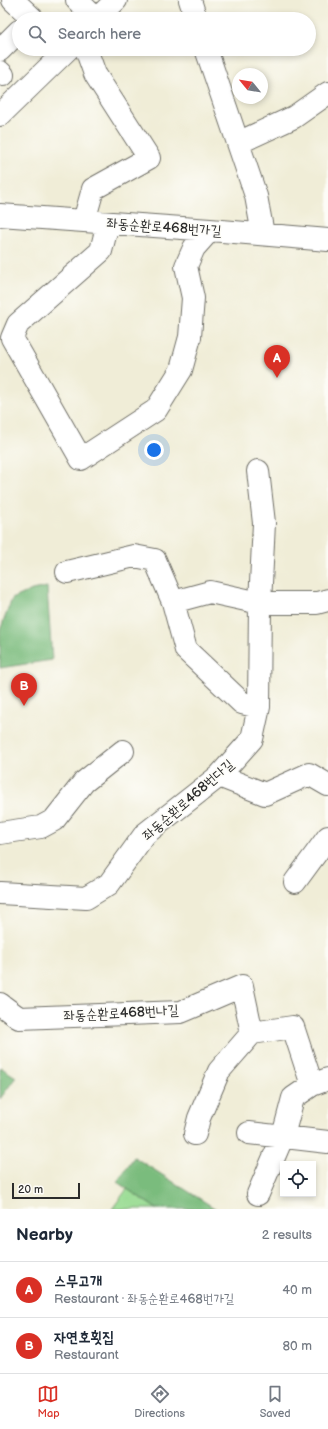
<!DOCTYPE html>
<html lang="en">
<head>
<meta charset="utf-8">
<style>
  :root { --surface:#fff; --page:#f6f6f7; --text:#1f2937; --muted:#747a83; --line:#e0e1e3; --accent:#d93025 }
  body { margin:0; font-family:"Balsamiq Sans","Poor Story",sans-serif; background:var(--page); color:var(--text) }
  .controls { position:absolute; right:12px; bottom:12px; display:grid; overflow:hidden; border-radius:0px; box-shadow:0 2px 6px #0003 }
  .controls button { width:36px; height:36px; display:grid; place-items:center; padding:0; border:0; border-bottom:1px solid var(--line); background:var(--surface); color:var(--text); font:20px sans-serif }
  .compass { position:absolute; left:232px; top:68px; width:36px; height:36px; border-radius:50%; background:var(--surface); box-shadow:0 2px 6px #0003; rotate:300deg }
  .scale { position:absolute; left:12px; bottom:10px; width:68px; box-sizing:border-box; padding-left:4px; border:2px solid #2b2b2b; border-top:0; font-size:11px; line-height:14px; white-space:nowrap; color:#2b2b2b; -webkit-text-stroke:3px #fdfcf7; paint-order:stroke }
  .you { position:absolute; left:154px; top:450px; width:14px; height:14px; margin:-10px; border:3px solid #fff; border-radius:50%; background:#1a73e8; box-shadow:0 0 0 6px #1a73e833 }
  .badge { display:grid; place-items:center; width:26px; height:26px; border-radius:50%; background:var(--accent); color:#fff; font-size:13px; font-weight:700 }
  .pin { position:absolute; translate:-50% -33px; filter:drop-shadow(0 1px 2px #0008) }
  .pin::after { content:''; position:absolute; top:21px; width:14px; height:12px; background:inherit; clip-path:polygon(0 0,100% 0,50% 100%) }
  .list { margin:0; padding:0; list-style:none }
  h2 { display:flex; justify-content:space-between; align-items:center; height:52px; margin:0; padding:0 16px; font-size:17px }
  h2 small { font-size:13px; font-weight:400; color:var(--muted) }
  .list li { display:grid; grid-template-columns:26px 1fr auto; gap:12px; align-items:center; box-sizing:border-box; height:56px; padding:0 16px; border-top:1px solid var(--line) }
  .list b { display:block; font-size:15px; white-space:nowrap }
  .list p { margin:0; font-size:13px; white-space:nowrap; color:var(--muted) }
  .list em { font-size:13px; font-style:normal; color:var(--muted) }
  .icon { flex:none; width:22px; height:22px; fill:none; stroke:currentColor; stroke-width:2; stroke-linecap:round; stroke-linejoin:round }
  .map { position:relative; flex:none; width:328px; height:1209px; overflow:hidden }
  .search { position:absolute; background:var(--surface); box-shadow:0 2px 6px #0003; left:12px; right:12px; top:12px; height:44px; display:flex; align-items:center; gap:10px; box-sizing:border-box; padding:0 14px; border-radius:22px; color:var(--muted); font-size:15px }
  .sheet { height:164px; background:var(--surface) }
  nav { display:flex; justify-content:space-around; align-items:center; box-sizing:border-box; height:56px; border-top:1px solid var(--line); background:var(--surface); font-size:11px; color:var(--muted) }
  nav a { display:grid; justify-items:center; gap:2px }
  nav .on { color:var(--accent) }
  .map>svg:first-child { display:block }
  .green { fill:#99dc93; stroke:#62845f }
  .forest { fill:#7abc7d; stroke:#527454 }
  .lines { fill:none; stroke-linecap:round; stroke-linejoin:round }
  .minor-casing { stroke:#706f67; stroke-width:24 }
  .minor { stroke:#fff; stroke-width:22 }
  .labels { text-anchor:middle; dominant-baseline:central; stroke-width:3; stroke-linejoin:round; paint-order:stroke }
  .street-label { font-size:14px; fill:#2b2b2b; stroke:#fdfcf7 }
</style>
</head>
<body>
<div class="map">
<svg width="328" height="1209" viewBox="0 0 328 1209">
  <rect width="100%" height="100%" fill="#fdfcf7"/>
  <filter id="ink" filterUnits="userSpaceOnUse"><feTurbulence type="fractalNoise" baseFrequency=".025" numOctaves="2"/><feDisplacementMap in="SourceGraphic" scale="8" xChannelSelector="R" yChannelSelector="G"/><feConvolveMatrix kernelMatrix="1 2 1 2 8 2 1 2 1" color-interpolation-filters="sRGB"/></filter>
  <filter id="wash" filterUnits="userSpaceOnUse"><feTurbulence type="fractalNoise" baseFrequency=".012" numOctaves="4" result="noise"/><feDisplacementMap in="SourceGraphic" scale="16" xChannelSelector="R" yChannelSelector="G"/><feGaussianBlur stdDeviation="0.9" result="paint"/><feColorMatrix in="noise" values="0 0 0 0 0 0 0 0 0 0 0 0 0 0 0 0 0 1.4 0 .05"/><feComposite in="paint" operator="in"/></filter>
  <g filter="url(#wash)">
    <rect width="100%" height="100%" fill="#f0edd7"/>
    <!-- green -->
    <path class="green" d="M 127,1189 L 157,1209 L 112,1209 Z"/>
    <!-- forest -->
    <path class="forest" d="M 47,587 L 52,660 L 0,668 L 0,630 L 12,599 L 32,590 Z
      M 0,1067 L 16,1077 L 0,1099 Z
      M 134,1157 L 216,1209 L 157,1209 L 117,1182 Z"/>
  </g>
  <g filter="url(#ink)">
    <g class="lines">
      <defs>
        <path id="minor" d="M 13,0 L 33,19
          M 77,0 L 96,19
          M 190,0 L 196,19
          M 97,19 L 116,0
          M 206,49 L 238,143 L 294,117 L 328,93
          M 0,50 L 19,31
          M 0,72 L 3,75
          M 0,115 L 68,49
          M 238,143 L 256,196 L 263,234
          M 0,215 L 210,230 L 328,240
          M 84,221 L 93,189 L 149,158 L 95,74 L 86,49
          M 108,223 L 101,251 L 18,324 L 12,338 L 81,459 L 156,410 L 181,370 L 190,337 L 193,298 L 186,266 L 194,248 L 210,230
          M 67,572 L 134,556 L 155,560 L 173,602 L 186,650 L 242,703 L 259,707
          M 173,602 L 210,592 L 260,603 L 317,603 L 328,600
          M 219,776 L 265,794 L 309,774 L 328,785
          M 0,833 L 41,827 L 54,820 L 84,782 L 123,751
          M 295,882 L 328,837
          M 0,893 L 86,898 L 109,884 L 145,834 L 219,776 L 252,739 L 259,707 L 260,603 L 264,523 L 258,471
          M 0,1004 L 19,1018 L 181,1012 L 242,986 L 252,1033 L 293,1027 L 312,1085 L 328,1079
          M 249,1133 L 328,1142
          M 195,1134 L 199,1118 L 219,1071 L 252,1033
          M 258,1194 L 283,1136 L 293,1098 L 312,1085"/>
      </defs>
      <!-- minor casing -->
      <use href="#minor" class="minor-casing"/>
      <!-- minor -->
      <use href="#minor" class="minor"/>
    </g>
  </g>
  <g class="labels">
    <!-- street labels -->
    <g class="street-label">
      <text transform="translate(164 227) rotate(4)">좌동순환로468번가길</text>
      <text transform="translate(188 800) rotate(-41)">좌동순환로468번다길</text>
      <text transform="translate(121 1013) rotate(-3)">좌동순환로468번나길</text>
    </g>
  </g>
</svg>
<div class="controls">
<button><svg class="icon" aria-label="locate" viewBox="0 0 24 24"><circle cx="12" cy="12" r="6"/><path d="M12 2v4M12 18v4M2 12h4M18 12h4"/></svg></button>
</div>
<svg class="compass" viewBox="-18 -18 36 36"><path d="M0-13l5 13h-10z" fill="#e53935"/><path d="M0 13l5-13h-10z" fill="#747a83"/></svg>
<div class="scale">20 m</div>
<div class="you"></div>
<div class="pin badge" style="left:277px;top:378px">A</div>
<div class="pin badge" style="left:24px;top:706px">B</div>
<div class="search"><svg class="icon" aria-label="search" viewBox="0 0 24 24"><circle cx="10" cy="10" r="6"/><path d="M15 15l6 6"/></svg>Search here</div>
</div>
<section class="sheet">
<h2>Nearby<small>2 results</small></h2>
<ul class="list">
<li><span class="badge">A</span><div><b>스무고개</b><p>Restaurant · 좌동순환로468번가길</p></div><em>40 m</em></li>
<li><span class="badge">B</span><div><b>자연호횟집</b><p>Restaurant</p></div><em>80 m</em></li>
</ul>
</section>
<nav>
<a class="on"><svg class="icon" aria-label="map" viewBox="0 0 24 24"><path d="M3 6l6-2 6 2 6-2v14l-6 2-6-2-6 2zM9 4v14M15 6v14"/></svg>Map</a>
<a><svg class="icon" aria-label="directions" viewBox="0 0 24 24"><path d="M12 3l9 9-9 9-9-9zM9 14v-3h6M13 9l2 2-2 2"/></svg>Directions</a>
<a><svg class="icon" aria-label="saved" viewBox="0 0 24 24"><path d="M7 4h10v16l-5-4-5 4z"/></svg>Saved</a>
</nav>
</body>
</html>
